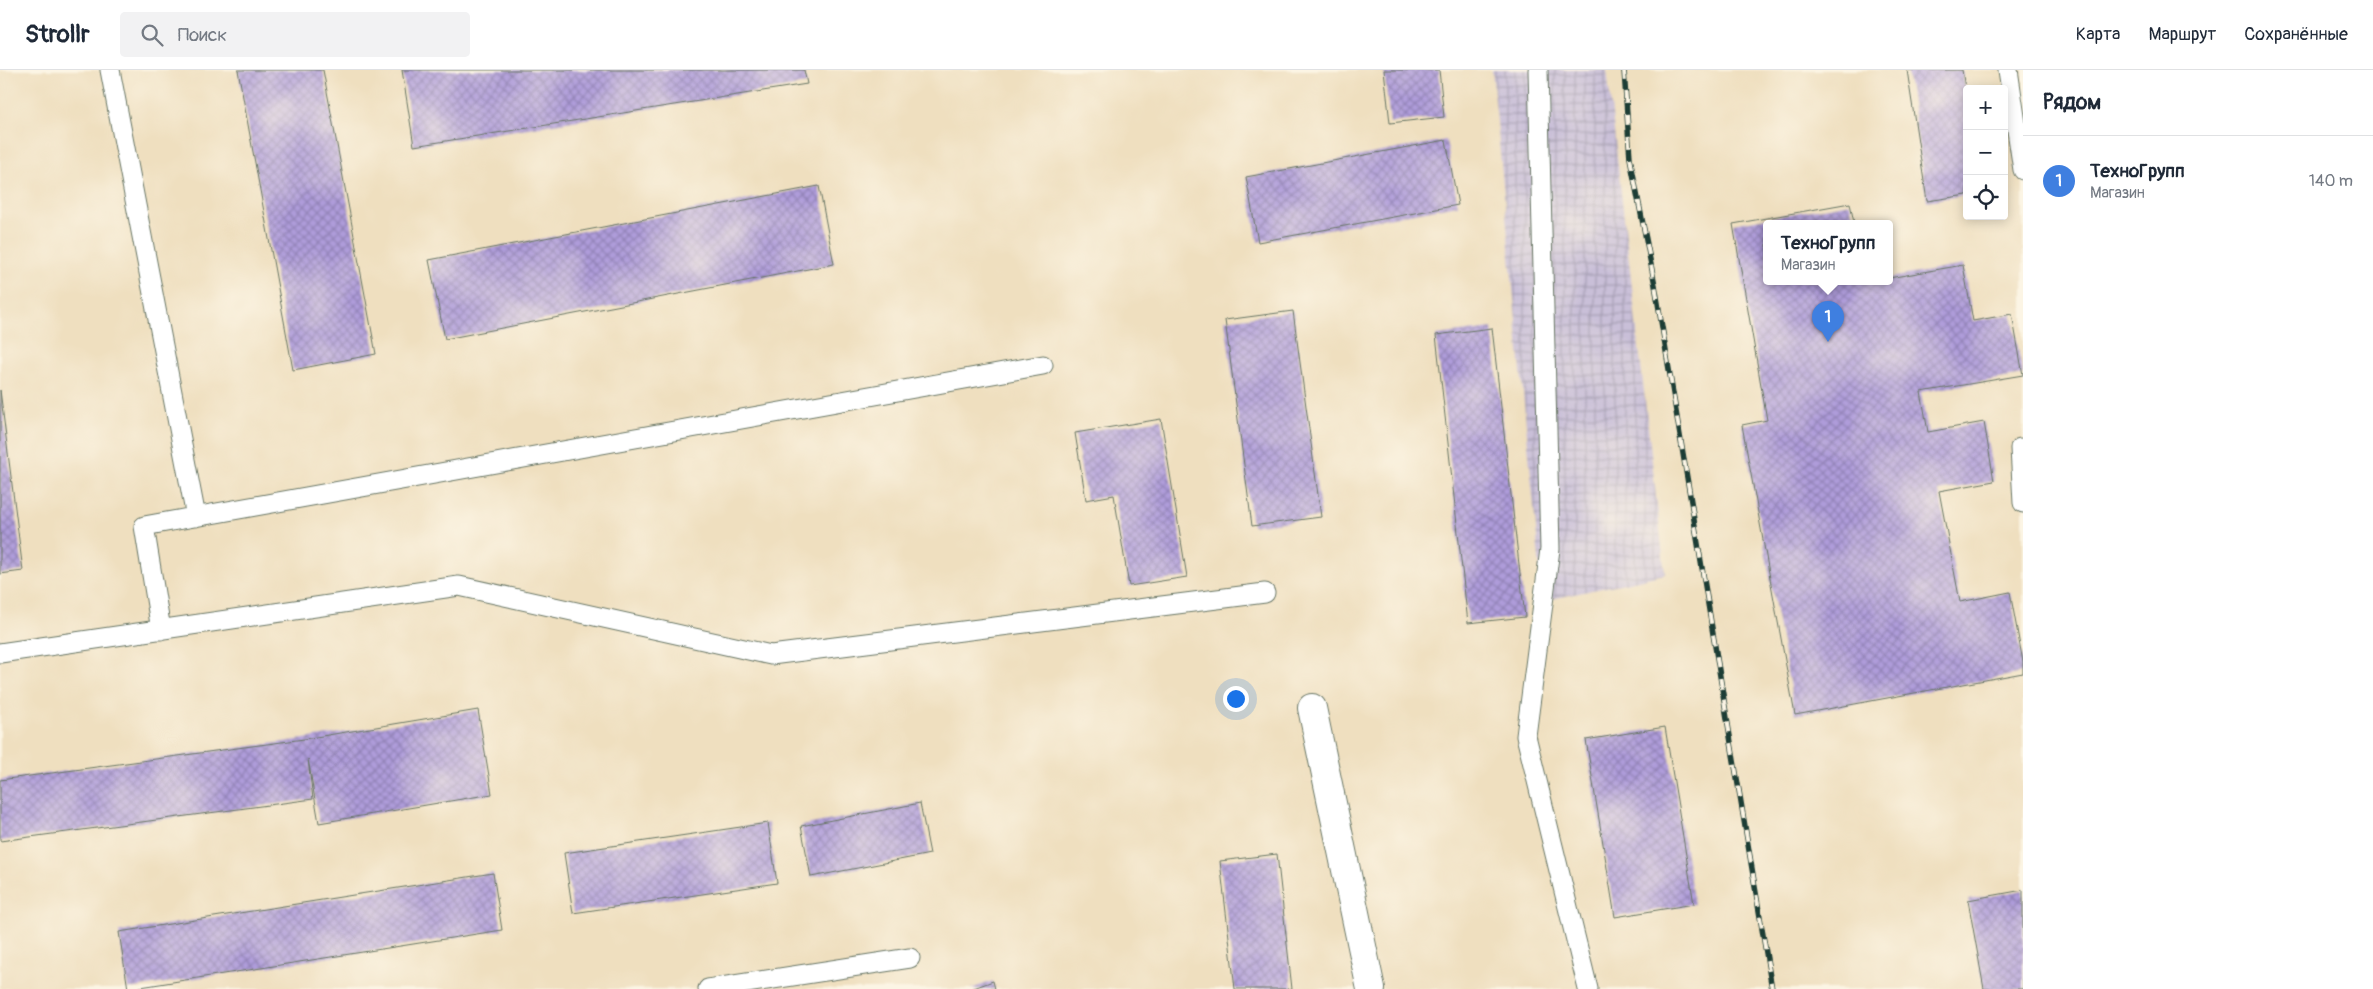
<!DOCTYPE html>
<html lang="ru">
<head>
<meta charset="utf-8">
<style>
  :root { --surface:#fff; --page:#f2f2f3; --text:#1f2937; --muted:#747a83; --line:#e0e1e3; --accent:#ea580c }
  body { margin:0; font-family:Pangolin,sans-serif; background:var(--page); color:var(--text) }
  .controls { position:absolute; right:15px; top:15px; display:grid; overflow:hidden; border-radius:5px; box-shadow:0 2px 12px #0003 }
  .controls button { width:45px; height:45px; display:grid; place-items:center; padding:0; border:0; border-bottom:1px solid var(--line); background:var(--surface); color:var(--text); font:25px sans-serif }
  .you { position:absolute; left:1235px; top:628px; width:18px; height:18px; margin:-12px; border:4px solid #fff; border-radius:50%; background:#1a73e8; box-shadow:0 0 0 8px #1a73e833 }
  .badge { display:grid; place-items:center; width:32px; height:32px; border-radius:50%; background:var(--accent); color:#fff; font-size:16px; font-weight:700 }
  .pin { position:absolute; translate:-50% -41px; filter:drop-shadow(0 1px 2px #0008) }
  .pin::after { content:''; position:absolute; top:26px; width:18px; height:15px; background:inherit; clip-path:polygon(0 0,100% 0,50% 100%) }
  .popup { position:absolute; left:1763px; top:150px; width:130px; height:65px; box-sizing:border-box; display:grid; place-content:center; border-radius:5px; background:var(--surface); filter:drop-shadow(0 1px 4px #0005); font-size:16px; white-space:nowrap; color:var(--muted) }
  .popup b { font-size:19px; color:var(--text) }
  .popup::after { content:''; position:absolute; left:50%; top:100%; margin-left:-10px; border:10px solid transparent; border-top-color:var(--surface) }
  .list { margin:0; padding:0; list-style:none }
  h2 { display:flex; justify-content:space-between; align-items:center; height:65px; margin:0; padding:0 20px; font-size:21px }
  h2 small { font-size:16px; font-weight:400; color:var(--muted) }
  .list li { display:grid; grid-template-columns:32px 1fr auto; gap:15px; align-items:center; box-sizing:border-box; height:90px; padding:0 20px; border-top:1px solid var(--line) }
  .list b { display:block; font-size:19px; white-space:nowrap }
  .list p { margin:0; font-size:16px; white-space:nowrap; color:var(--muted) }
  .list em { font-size:16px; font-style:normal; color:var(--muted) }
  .icon { flex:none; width:28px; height:28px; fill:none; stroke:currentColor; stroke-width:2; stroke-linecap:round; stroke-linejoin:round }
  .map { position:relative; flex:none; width:2023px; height:919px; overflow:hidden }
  header { display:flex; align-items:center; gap:30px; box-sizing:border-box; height:70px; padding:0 25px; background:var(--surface); border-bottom:1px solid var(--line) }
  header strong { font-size:24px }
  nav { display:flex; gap:28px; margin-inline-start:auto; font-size:18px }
  .search { width:350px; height:45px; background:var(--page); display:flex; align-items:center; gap:12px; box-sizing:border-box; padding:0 18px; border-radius:5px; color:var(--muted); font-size:19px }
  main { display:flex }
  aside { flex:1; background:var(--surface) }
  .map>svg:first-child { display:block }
  .industrial { fill:url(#industrial-grid) }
  .building { fill:url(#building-cross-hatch) }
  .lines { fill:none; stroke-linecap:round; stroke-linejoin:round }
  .lane-casing { stroke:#687665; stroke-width:21 }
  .street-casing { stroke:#687665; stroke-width:30 }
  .lane { stroke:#fff; stroke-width:19 }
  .street { stroke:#fff; stroke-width:28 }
  .rail-casing { stroke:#1f3d34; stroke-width:5.5 }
  .rail { stroke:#fcf5e5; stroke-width:4; stroke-dasharray:11; stroke-linecap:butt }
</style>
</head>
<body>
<header>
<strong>Strollr</strong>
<div class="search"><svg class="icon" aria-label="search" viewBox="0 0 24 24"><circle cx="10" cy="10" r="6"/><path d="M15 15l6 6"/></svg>Поиск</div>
<nav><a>Карта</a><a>Маршрут</a><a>Сохранённые</a></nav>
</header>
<main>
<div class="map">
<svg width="2023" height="919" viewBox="0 0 2023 919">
  <defs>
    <pattern id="industrial-grid" width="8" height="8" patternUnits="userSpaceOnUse" patternTransform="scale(1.25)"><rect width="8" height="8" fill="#c9bfd8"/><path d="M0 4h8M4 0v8" fill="none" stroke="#a39cb0"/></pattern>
    <pattern id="building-cross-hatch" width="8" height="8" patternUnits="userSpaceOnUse" patternTransform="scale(1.25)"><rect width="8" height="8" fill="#af9cda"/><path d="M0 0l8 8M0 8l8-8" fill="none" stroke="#8e80b2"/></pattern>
  </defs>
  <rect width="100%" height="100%" fill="#fcf5e5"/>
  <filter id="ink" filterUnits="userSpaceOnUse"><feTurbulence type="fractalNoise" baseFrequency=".02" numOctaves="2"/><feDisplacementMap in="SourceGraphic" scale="10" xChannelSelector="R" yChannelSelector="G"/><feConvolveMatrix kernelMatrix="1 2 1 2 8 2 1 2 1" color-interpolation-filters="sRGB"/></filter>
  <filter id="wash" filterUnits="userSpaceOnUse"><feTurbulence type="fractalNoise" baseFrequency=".0096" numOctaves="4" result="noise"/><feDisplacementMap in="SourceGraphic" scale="20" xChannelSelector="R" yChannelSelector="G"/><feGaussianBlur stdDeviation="1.12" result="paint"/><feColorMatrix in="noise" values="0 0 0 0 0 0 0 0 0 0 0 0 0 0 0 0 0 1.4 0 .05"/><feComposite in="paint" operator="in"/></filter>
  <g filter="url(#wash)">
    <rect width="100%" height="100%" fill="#efdfbf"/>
    <!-- industrial -->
    <path class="industrial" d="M 1492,0 L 1607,0 L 1665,504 L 1543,531 Z"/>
    <g id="blocks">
      <!-- building -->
      <path class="building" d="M 238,0 L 323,0 L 376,284 L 293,300 Z
        M 402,0 L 804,0 L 807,14 L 414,76 Z
        M 1384,0 L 1439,0 L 1444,47 L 1390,53 Z
        M 1907,0 L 1962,0 L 1967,30 L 1967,125 L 1927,131 Z
        M 1446,70 L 1458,135 L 1258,172 L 1246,107 Z
        M 819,116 L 834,194 L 445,269 L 429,190 Z
        M 1850,133 L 1854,153 L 1767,153 L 1767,211 L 1889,211 L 1889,208 L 1963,195 L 1973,251 L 2012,244 L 2023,305 L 1921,322 L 1928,362 L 1984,352 L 1994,411 L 1939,421 L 1960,532 L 2010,522 L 2023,592 L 2023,603 L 1795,645 L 1742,355 L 1767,350 L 1733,154 Z
        M 1293,241 L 1321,447 L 1252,456 L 1225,250 Z
        M 1492,258 L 1525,547 L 1468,553 L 1436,265 Z
        M 0,320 L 23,501 L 0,504 Z
        M 1161,349 L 1187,507 L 1129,516 L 1114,425 L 1086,430 L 1075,363 Z
        M 478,640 L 492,724 L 319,753 L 308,689 L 313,729 L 0,771 L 0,710 L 304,669 Z
        M 1665,657 L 1694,834 L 1615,847 L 1586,670 Z
        M 920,733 L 930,784 L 811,807 L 801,756 Z
        M 768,753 L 777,813 L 573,843 L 564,783 Z
        M 1277,784 L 1292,919 L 1235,919 L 1220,791 Z
        M 493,803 L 502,860 L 128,919 L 119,862 Z
        M 2023,820 L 2023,919 L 1984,919 L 1968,830 Z
        M 993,911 L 995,919 L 971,919 Z"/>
    </g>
  </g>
  <g filter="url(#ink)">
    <use href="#blocks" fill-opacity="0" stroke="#687665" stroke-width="1"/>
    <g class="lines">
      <defs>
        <path id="lane" d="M 110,0 L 196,447
          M 1538,0 L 1550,479 L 1526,666 L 1588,919
          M 2008,0 L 2023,100
          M 2020,378 L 2023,433
          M 161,560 L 144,456 L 1043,295
          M 0,583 L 459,516 L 771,585 L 1265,523
          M 708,919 L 910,888"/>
        <path id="street" d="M 1312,638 L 1371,919"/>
      </defs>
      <!-- lane casing -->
      <use href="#lane" class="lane-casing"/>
      <!-- street casing -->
      <use href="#street" class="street-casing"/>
      <!-- lane -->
      <use href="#lane" class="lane"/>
      <!-- street -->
      <use href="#street" class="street"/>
      <defs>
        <path id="rail" d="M 1624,0 L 1630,88 L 1655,215 L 1772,919"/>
      </defs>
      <!-- rail casing -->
      <use href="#rail" class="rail-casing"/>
      <!-- rail -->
      <use href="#rail" class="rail"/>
    </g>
  </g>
</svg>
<div class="controls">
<button>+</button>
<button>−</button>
<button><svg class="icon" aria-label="locate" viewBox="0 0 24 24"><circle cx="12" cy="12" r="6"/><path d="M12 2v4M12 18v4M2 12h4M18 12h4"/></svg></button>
</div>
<div class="you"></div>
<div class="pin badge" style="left:1828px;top:272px;background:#3f7fe0">1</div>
<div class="popup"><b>ТехноГрупп</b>Магазин</div>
</div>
<aside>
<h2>Рядом<small></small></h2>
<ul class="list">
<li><span class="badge" style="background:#3f7fe0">1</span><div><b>ТехноГрупп</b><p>Магазин</p></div><em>140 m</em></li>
</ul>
</aside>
</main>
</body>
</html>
